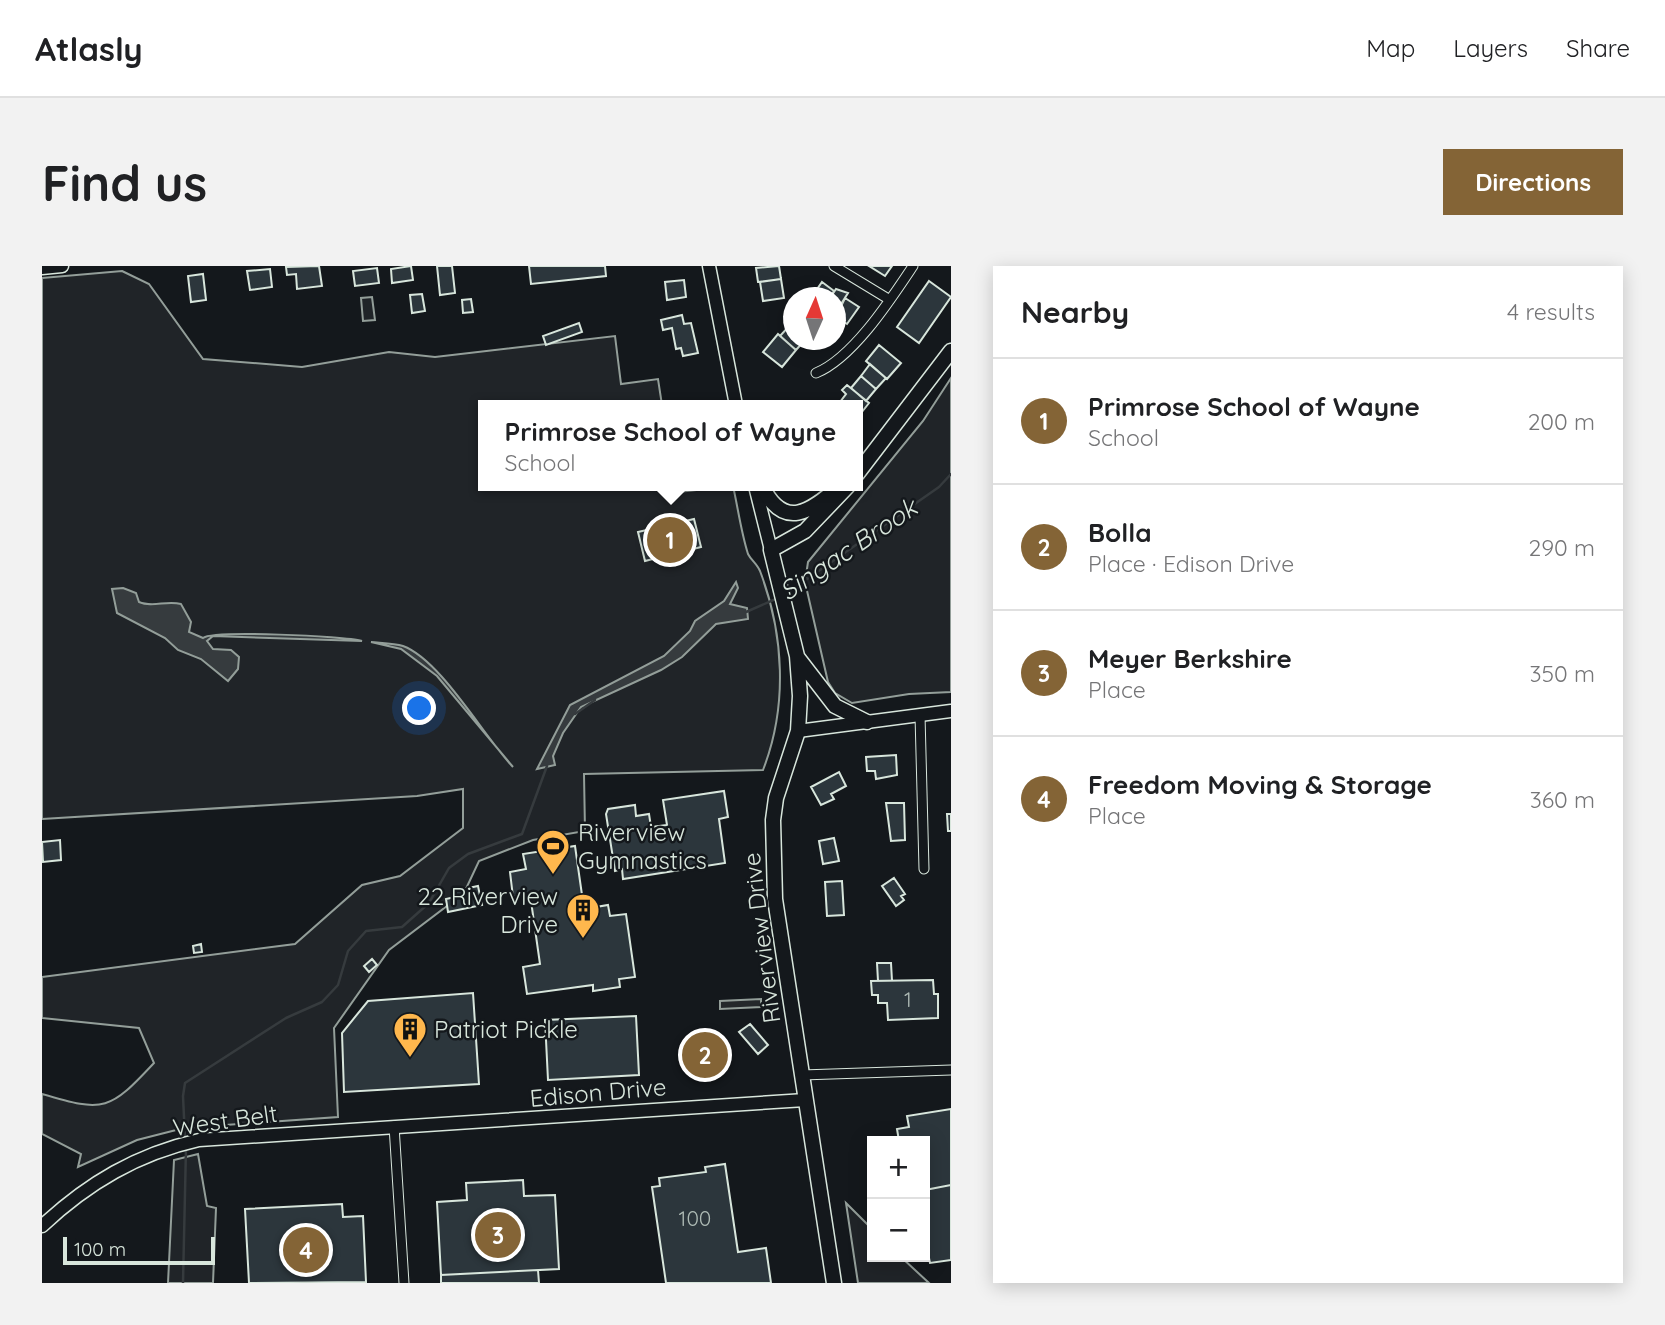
<!DOCTYPE html>
<html lang="en">
<head>
<meta charset="utf-8">
<style>
  :root { --surface:#fff; --page:#f2f2f2; --text:#202124; --muted:#757577; --line:#e0e0e0; --accent:#846436 }
  body { margin:0; font-family:Quicksand,sans-serif; background:var(--page); color:var(--text) }
  .controls { position:absolute; right:21px; bottom:21px; display:grid; overflow:hidden; border-radius:0px; box-shadow:0 4px 18px #0003 }
  .controls button { width:63px; height:63px; display:grid; place-items:center; padding:0; border:0; border-bottom:2px solid var(--line); background:var(--surface); color:var(--text); font:35px sans-serif }
  .compass { position:absolute; left:741px; top:21px; width:63px; height:63px; border-radius:50%; background:var(--surface); box-shadow:0 4px 18px #0003; rotate:3deg }
  .scale { position:absolute; left:21px; bottom:18px; width:152px; box-sizing:border-box; padding-left:7px; border:4px solid #d8e6dc; border-top:0; font-size:19px; line-height:24px; white-space:nowrap; color:#d8e6dc; -webkit-text-stroke:5px #14181c; paint-order:stroke }
  .you { position:absolute; left:378px; top:443px; width:24px; height:24px; margin:-18px; border:5px solid #fff; border-radius:50%; background:#1a73e8; box-shadow:0 0 0 10px #1a73e833 }
  .badge { display:grid; place-items:center; width:46px; height:46px; border-radius:50%; background:var(--accent); color:#fff; font-size:23px; font-weight:700 }
  .pin { position:absolute; translate:-50% -50%; border:4px solid #fff; box-shadow:0 2px 7px #0006 }
  .popup { position:absolute; left:436px; top:134px; width:385px; height:91px; box-sizing:border-box; display:grid; place-content:center; border-radius:0px; background:var(--surface); filter:drop-shadow(0 2px 5px #0005); font-size:23px; white-space:nowrap; color:var(--muted) }
  .popup b { font-size:26px; color:var(--text) }
  .popup::after { content:''; position:absolute; left:50%; top:100%; margin-left:-14px; border:14px solid transparent; border-top-color:var(--surface) }
  .list { margin:0; padding:0; list-style:none }
  h2 { display:flex; justify-content:space-between; align-items:center; height:91px; margin:0; padding:0 28px; font-size:30px }
  h2 small { font-size:23px; font-weight:400; color:var(--muted) }
  .list li { display:grid; grid-template-columns:46px 1fr auto; gap:21px; align-items:center; box-sizing:border-box; height:126px; padding:0 28px; border-top:2px solid var(--line) }
  .list b { display:block; font-size:26px; white-space:nowrap }
  .list p { margin:0; font-size:23px; white-space:nowrap; color:var(--muted) }
  .list em { font-size:23px; font-style:normal; color:var(--muted) }
  .map { position:relative; flex:none; width:909px; height:1017px; overflow:hidden; border-radius:0px }
  header { display:flex; align-items:center; gap:42px; box-sizing:border-box; height:98px; padding:0 35px; background:var(--surface); border-bottom:2px solid var(--line) }
  header strong { font-size:33px }
  nav { display:flex; gap:38px; margin-inline-start:auto; font-size:24px }
  .intro { display:flex; align-items:center; justify-content:space-between; box-sizing:border-box; height:168px; padding:0 42px }
  h1 { margin:0; font-size:49px }
  .button { padding:18px 32px; border-radius:0px; background:var(--accent); color:#fff; font-size:24px; font-weight:700 }
  main { display:flex; gap:42px; padding:0 42px }
  aside { flex:1; background:var(--surface); border-radius:0px; box-shadow:0 4px 18px #0003 }
  .map>svg:first-child { display:block }
  .green { fill:#202428; stroke:#939e99; stroke-width:2 }
  .parking { fill:#24282b; stroke:#939e99; stroke-width:2 }
  .water { fill:#363b3e; stroke:#939e99; stroke-width:2 }
  .lines { fill:none; stroke-linecap:round; stroke-linejoin:round }
  .stream { stroke:#363b3e; stroke-width:2.5 }
  .building { fill:#2c363c; stroke:#d8e6dc; stroke-width:2 }
  .street-casing { stroke:#d8e6dc; stroke-width:11 }
  .secondary-casing { stroke:#d8e6dc; stroke-width:15 }
  .primary-casing { stroke:#d8e6dc; stroke-width:17 }
  .street { stroke:#14181c; stroke-width:9 }
  .secondary { stroke:#14181c; stroke-width:12 }
  .primary { stroke:#14181c; stroke-width:14 }
  .labels { text-anchor:middle; dominant-baseline:central; stroke-width:5; stroke-linejoin:round; paint-order:stroke }
  .number-label { font-size:21px; fill:#adbab4 }
  .poi-label { font-size:24px; fill:#d8e6dc; stroke:#14181c; text-anchor:start }
  .street-label { font-size:24px; fill:#d8e6dc; stroke:#14181c }
  .water-label { font-size:26px; font-style:italic; fill:#d8e6dc; stroke:#14181c }
</style>
</head>
<body>
<header>
<strong>Atlasly</strong>
<nav><a>Map</a><a>Layers</a><a>Share</a></nav>
</header>
<div class="intro"><h1>Find us</h1><a class="button">Directions</a></div>
<main>
<div class="map">
<svg width="909" height="1017" viewBox="0 0 909 1017">
  <rect width="100%" height="100%" fill="#14181c"/>
  <!-- green -->
  <path class="green" d="M 80,5 L 107,18 L 161,93 L 260,101 L 347,86 L 393,91 L 573,70 L 579,118 L 616,113 L 620,139 L 441,139 L 441,220 L 636,220 L 637,226 L 691,220 C 696,242 699,266 706,288 C 709,294 715,298 718,305 C 742,368 746,440 721,504 L 542,508 L 543,565 L 491,574 L 437,595 L 422,627 L 347,684 L 292,762 L 296,851 L 142,862 L 95,874 L 36,901 L 39,888 L 0,868 L 0,828 C 63,847 68,844 112,797 L 97,762 L 0,752 L 0,711 L 253,678 L 320,619 L 358,610 L 421,562 L 421,523 L 375,530 L 0,553 L 0,12 Z
    M 330,31 L 333,54 L 321,55 L 319,32 Z
    M 909,112 L 909,426 L 867,428 L 810,437 L 793,427 L 786,416 L 763,316 L 766,296 L 881,155 Z
    M 156,888 L 165,940 L 174,942 L 171,1017 L 126,1017 L 132,894 Z
    M 804,937 L 830,963 L 830,991 L 859,991 L 887,1017 L 816,1017 Z"/>
  <!-- parking -->
  <path class="parking" d="M 719,733 L 719,741 L 678,743 L 678,735 Z"/>
  <!-- water -->
  <path class="water" d="M 694,316 L 696,322 L 688,338 L 705,342 L 706,353 L 674,358 L 640,391 L 619,404 L 539,441 L 521,467 L 511,490 L 513,499 L 495,503 L 528,439 L 622,390 L 648,365 L 653,355 L 682,335 Z
    M 81,322 L 94,327 L 97,336 C 111,342 124,334 139,338 L 149,356 L 147,366 L 161,372 C 171,364 302,370 320,375 L 171,370 L 165,375 L 171,383 L 189,384 L 197,391 L 196,403 L 186,415 L 159,393 L 136,384 L 123,372 L 75,347 L 70,323 Z
    M 329,376 C 339,377 352,377 361,380 C 399,394 442,471 471,501 L 395,410 L 359,383 Z"/>
  <g class="lines">
    <!-- stream -->
    <path class="stream" d="M 745,327 L 897,221 L 909,208
      M 704,346 L 736,332
      M 533,448 L 553,434
      M 143,872 L 141,830 L 143,817 L 244,752 L 280,736 L 296,719 L 306,685 L 324,665 L 360,661 L 387,637 L 407,602 L 426,588 L 480,568 L 505,500
      M 141,1017 L 144,882"/>
  </g>
  <!-- building -->
  <path class="building" d="M 277,0 L 280,20 L 255,23 L 254,8 L 245,9 L 244,1 Z
    M 369,0 L 371,14 L 350,17 L 349,3 Z
    M 395,0 L 410,0 L 413,27 L 398,29 Z
    M 487,0 L 563,0 L 564,10 L 489,18 Z
    M 737,0 L 739,13 L 716,16 L 714,2 Z
    M 827,0 L 850,0 L 843,10 Z
    M 335,2 L 337,17 L 313,20 L 311,5 Z
    M 228,3 L 230,21 L 208,24 L 205,5 Z
    M 161,8 L 164,34 L 149,36 L 146,10 Z
    M 739,13 L 742,32 L 721,35 L 718,16 Z
    M 642,14 L 644,31 L 625,34 L 623,16 Z
    M 887,15 L 909,31 L 877,77 L 855,61 Z
    M 780,16 L 792,25 L 788,32 L 769,32 Z
    M 794,23 L 806,27 L 794,46 L 794,32 L 788,32 Z
    M 380,28 L 383,45 L 370,47 L 368,29 Z
    M 803,32 L 817,41 L 805,58 L 794,51 Z
    M 429,33 L 431,46 L 421,47 L 420,34 Z
    M 640,49 L 642,58 L 649,57 L 656,87 L 641,90 L 639,82 L 634,83 L 630,62 L 621,64 L 619,54 Z
    M 537,57 L 540,66 L 504,79 L 501,70 Z
    M 748,59 L 752,62 L 752,74 L 763,74 L 754,84 L 738,70 Z
    M 736,68 L 754,84 L 740,101 L 721,86 Z
    M 837,79 L 859,97 L 845,113 L 824,95 Z
    M 828,98 L 844,112 L 834,123 L 819,110 Z
    M 819,110 L 834,123 L 824,135 L 809,122 Z
    M 805,119 L 827,137 L 816,151 L 815,139 L 802,139 L 798,136 L 804,128 L 800,124 Z
    M 652,253 L 659,281 L 603,295 L 596,266 Z
    M 854,489 L 855,509 L 834,513 L 833,505 L 825,505 L 824,491 Z
    M 797,506 L 804,520 L 789,528 L 792,533 L 779,539 L 769,521 Z
    M 682,525 L 686,551 L 677,553 L 683,597 L 581,613 L 580,603 L 573,605 L 564,548 L 566,543 L 593,539 L 594,550 L 607,548 L 609,561 L 625,559 L 621,534 Z
    M 844,537 L 862,537 L 863,574 L 849,575 Z
    M 905,548 L 909,548 L 909,565 L 906,565 Z
    M 792,572 L 797,595 L 781,598 L 777,575 Z
    M 18,574 L 19,594 L 1,596 L 0,576 Z
    M 533,580 L 542,643 L 566,639 L 568,650 L 584,648 L 593,711 L 577,713 L 578,721 L 551,725 L 551,719 L 485,728 L 481,701 L 498,698 L 488,628 L 471,631 L 468,606 L 484,603 L 481,588 Z
    M 852,612 L 863,628 L 859,630 L 862,634 L 854,640 L 840,620 Z
    M 800,615 L 802,649 L 785,650 L 783,616 Z
    M 436,620 L 440,639 L 406,646 L 404,633 L 413,631 L 412,625 Z
    M 159,678 L 160,686 L 152,687 L 151,680 Z
    M 330,693 L 335,699 L 327,706 L 322,700 Z
    M 835,697 L 849,697 L 850,715 L 836,715 Z
    M 891,714 L 892,728 L 896,728 L 896,752 L 846,754 L 845,737 L 836,737 L 836,729 L 830,729 L 829,715 Z
    M 431,727 L 437,818 L 302,826 L 300,767 L 326,735 Z
    M 594,750 L 597,809 L 506,814 L 503,754 Z
    M 708,758 L 726,779 L 716,788 L 697,766 Z
    M 668,767 L 675,806 L 657,809 L 650,771 Z
    M 909,843 L 909,919 L 883,924 L 883,875 L 857,875 L 855,863 L 867,861 L 865,850 Z
    M 683,898 L 696,986 L 724,982 L 729,1017 L 624,1017 L 610,921 L 618,920 L 617,912 L 664,906 L 663,901 Z
    M 481,914 L 482,930 L 513,929 L 517,1003 L 399,1009 L 395,936 L 425,934 L 424,917 Z
    M 909,919 L 909,994 L 888,997 L 886,987 L 883,987 L 883,924 Z
    M 300,938 L 301,951 L 321,950 L 324,1016 L 207,1017 L 203,943 Z
    M 496,1004 L 497,1017 L 399,1017 L 399,1009 Z"/>
  <g class="lines">
    <defs>
      <path id="street" d="M 792,0 L 848,34
        M 774,107 C 811,92 849,33 871,0
        M 878,449 L 882,603
        M 760,809 L 909,804
        M 352,860 L 362,1017"/>
      <path id="secondary" d="M 667,0 L 694,139
        M 0,2 L 20,0
        M 713,220 L 729,284
        M 756,465 L 909,445
        M 0,960 C 46,917 95,888 157,874 L 763,834"/>
      <path id="primary" d="M 815,208 L 909,85
        M 720,220 C 742,265 768,246 798,220
        M 756,392 L 793,440 L 825,456
        M 792,1017 L 733,633 L 731,554 L 734,532 L 756,465 L 758,430 L 755,390 L 729,284 L 763,265 L 806,220"/>
    </defs>
    <!-- street casing -->
    <use href="#street" class="street-casing"/>
    <!-- secondary casing -->
    <use href="#secondary" class="secondary-casing"/>
    <!-- primary casing -->
    <use href="#primary" class="primary-casing"/>
    <!-- street -->
    <use href="#street" class="street"/>
    <!-- secondary -->
    <use href="#secondary" class="secondary"/>
    <!-- primary -->
    <use href="#primary" class="primary"/>
  </g>
  <!-- icons -->
  <defs>
    <symbol id="stadium-pin" viewBox="-11 -11 22 30"><path d="M0 17L-7.5 6A9.5 9.5 0 1 1 7.5 6Z" fill="#ffb74d" stroke="#14181c"/><path d="M0-5a6.5 5 0 1 0 0 10a6.5 5 0 1 0 0-10ZM-3.5-1.8h7v3.6h-7Z" fill="#111"/></symbol>
    <symbol id="building-pin" viewBox="-11 -11 22 30"><path d="M0 17L-7.5 6A9.5 9.5 0 1 1 7.5 6Z" fill="#ffb74d" stroke="#14181c"/><path d="M-4-6H4V6H1V3H-1V6H-4ZM-2.5-4.3h1.7v1.8h-1.7ZM.8-4.3h1.7v1.8H.8ZM-2.5-1h1.7V.8h-1.7ZM.8-1h1.7V.8H.8Z" fill="#111"/></symbol>
  </defs>
  <g fill-rule="evenodd">
    <use href="#stadium-pin" x="492" y="561" width="38" height="52"/>
    <use href="#building-pin" x="522" y="625" width="38" height="52"/>
    <use href="#building-pin" x="349" y="744" width="38" height="52"/>
  </g>
  <g class="labels">
    <!-- number labels -->
    <g class="number-label">
      <text x="866" y="733">1</text>
      <text x="653" y="952">100</text>
    </g>
    <!-- poi labels -->
    <g class="poi-label">
      <text x="536" y="566">Riverview<tspan x="536" dy="28">Gymnastics</tspan></text>
      <text x="516" y="630" text-anchor="end">22 Riverview<tspan x="516" dy="28">Drive</tspan></text>
      <text x="392" y="763">Patriot Pickle</text>
    </g>
    <!-- street labels -->
    <g class="street-label">
      <text transform="translate(719 672) rotate(-97)">Riverview Drive</text>
      <text transform="translate(556 826) rotate(-5)">Edison Drive</text>
      <text transform="translate(183 854) rotate(-8)">West Belt</text>
    </g>
    <!-- water labels -->
    <g class="water-label">
      <text transform="translate(806 283) rotate(-34)">Singac Brook</text>
    </g>
  </g>
</svg>
<div class="controls">
<button>+</button>
<button>−</button>
</div>
<svg class="compass" viewBox="-18 -18 36 36"><path d="M0-13l5 13h-10z" fill="#e53935"/><path d="M0 13l5-13h-10z" fill="#757577"/></svg>
<div class="scale">100 m</div>
<div class="you"></div>
<div class="pin badge" style="left:628px;top:274px">1</div>
<div class="popup"><b>Primrose School of Wayne</b>School</div>
<div class="pin badge" style="left:663px;top:789px">2</div>
<div class="pin badge" style="left:456px;top:969px">3</div>
<div class="pin badge" style="left:264px;top:984px">4</div>
</div>
<aside>
<h2>Nearby<small>4 results</small></h2>
<ul class="list">
<li><span class="badge">1</span><div><b>Primrose School of Wayne</b><p>School</p></div><em>200 m</em></li>
<li><span class="badge">2</span><div><b>Bolla</b><p>Place · Edison Drive</p></div><em>290 m</em></li>
<li><span class="badge">3</span><div><b>Meyer Berkshire</b><p>Place</p></div><em>350 m</em></li>
<li><span class="badge">4</span><div><b>Freedom Moving &amp; Storage</b><p>Place</p></div><em>360 m</em></li>
</ul>
</aside>
</main>
</body>
</html>
